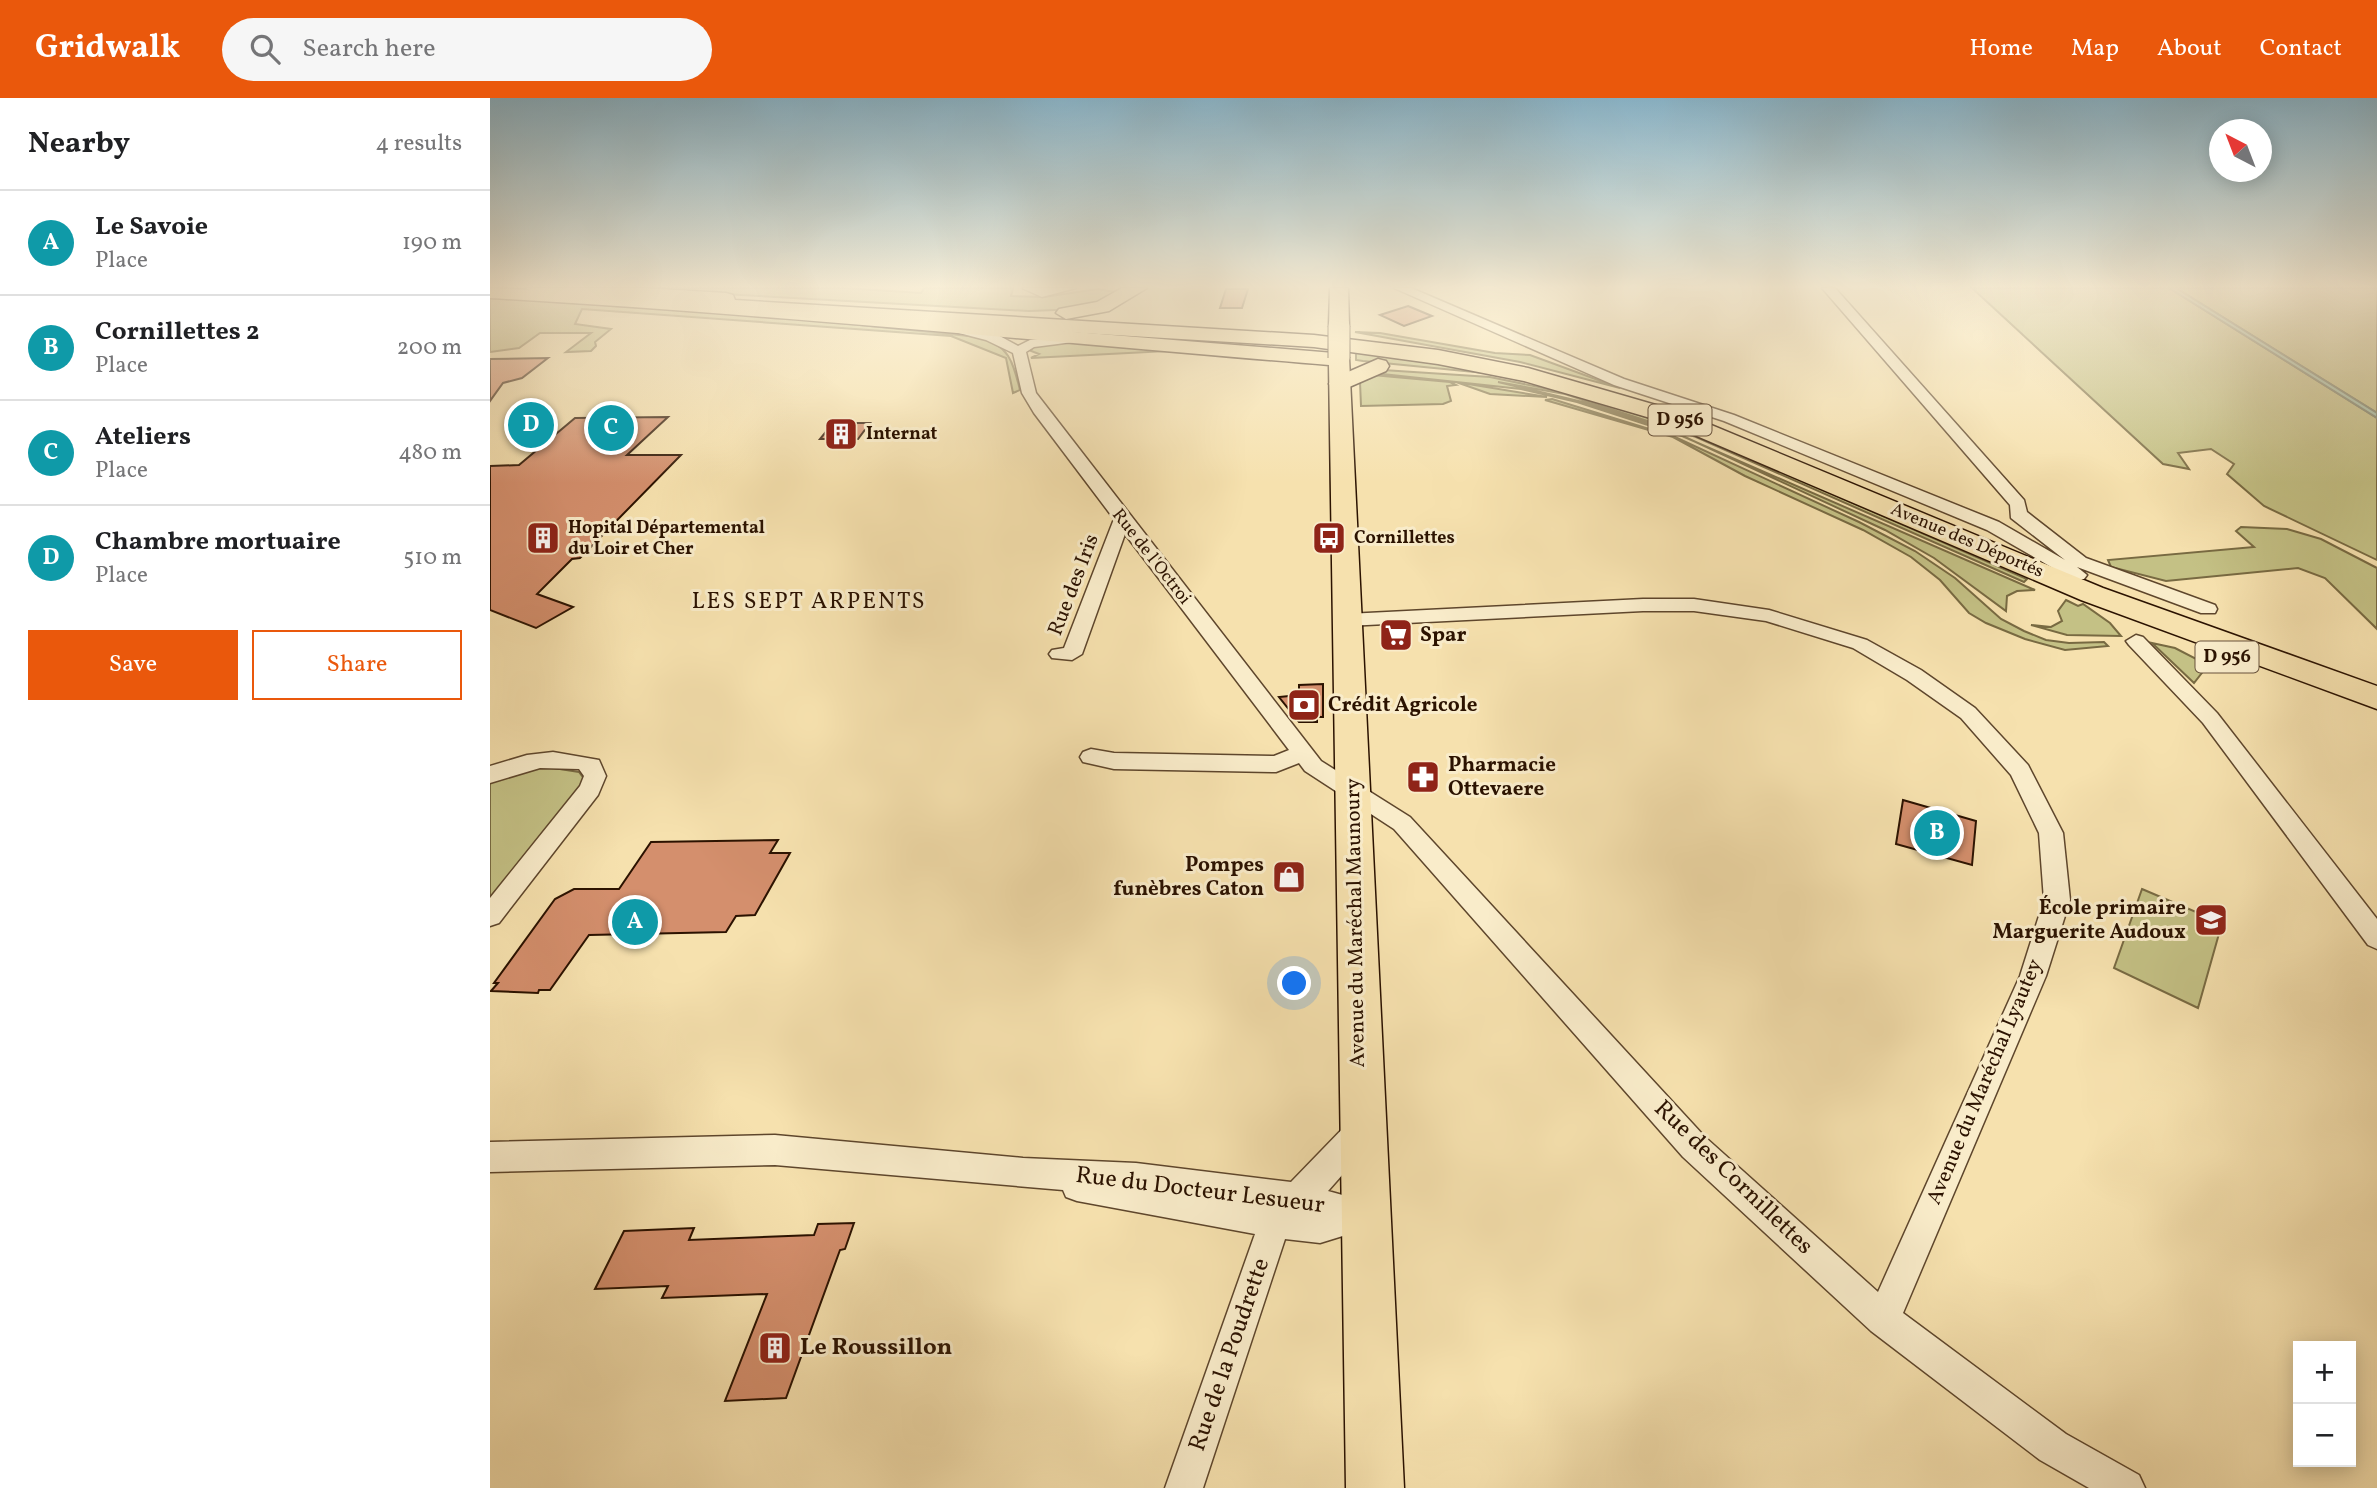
<!DOCTYPE html>
<html lang="en">
<head>
<meta charset="utf-8">
<style>
  :root { --surface:#fff; --page:#f6f6f6; --text:#202124; --muted:#757577; --line:#e0e0e0; --accent:#ea580c }
  body { margin:0; font-family:Vollkorn,serif; background:var(--page); color:var(--text) }
  .controls { position:absolute; right:21px; bottom:21px; display:grid; overflow:hidden; border-radius:0px; box-shadow:0 4px 18px #0003 }
  .controls button { width:63px; height:63px; display:grid; place-items:center; padding:0; border:0; border-bottom:2px solid var(--line); background:var(--surface); color:var(--text); font:35px sans-serif }
  .compass { position:absolute; left:1719px; top:21px; width:63px; height:63px; border-radius:50%; background:var(--surface); box-shadow:0 4px 18px #0003; rotate:318deg }
  .you { position:absolute; left:805px; top:886px; width:24px; height:24px; margin:-18px; border:5px solid #fff; border-radius:50%; background:#1a73e8; box-shadow:0 0 0 10px #1a73e833 }
  .badge { display:grid; place-items:center; width:46px; height:46px; border-radius:50%; background:var(--accent); color:#fff; font-size:23px; font-weight:700 }
  .pin { position:absolute; translate:-50% -50%; border:4px solid #fff; box-shadow:0 2px 7px #0006 }
  .list { margin:0; padding:0; list-style:none }
  h2 { display:flex; justify-content:space-between; align-items:center; height:91px; margin:0; padding:0 28px; font-size:30px }
  h2 small { font-size:23px; font-weight:400; color:var(--muted) }
  .list li { display:grid; grid-template-columns:46px 1fr auto; gap:21px; align-items:center; box-sizing:border-box; height:105px; padding:0 28px; border-top:2px solid var(--line) }
  .list b { display:block; font-size:26px; white-space:nowrap }
  .list p { margin:0; font-size:23px; white-space:nowrap; color:var(--muted) }
  .list em { font-size:23px; font-style:normal; color:var(--muted) }
  .actions { display:flex; gap:14px; padding:21px 28px }
  .actions a { flex:1; padding:16px 0; border:2px solid var(--accent); border-radius:0px; text-align:center; font-size:24px; color:var(--accent) }
  .actions .main { background:var(--accent); color:#fff }
  .icon { flex:none; width:38px; height:38px; fill:none; stroke:currentColor; stroke-width:2; stroke-linecap:round; stroke-linejoin:round }
  .map { position:relative; flex:none; width:1887px; height:1390px; overflow:hidden }
  header { display:flex; align-items:center; gap:42px; box-sizing:border-box; height:98px; padding:0 35px; background:var(--accent); color:#fff }
  header strong { font-size:33px }
  nav { display:flex; gap:38px; margin-inline-start:auto; font-size:24px }
  .search { width:490px; height:63px; background:var(--page); display:flex; align-items:center; gap:18px; box-sizing:border-box; padding:0 24px; border-radius:38px; color:var(--muted); font-size:26px }
  main { display:flex }
  aside { flex:1; background:var(--surface) }
  .map>svg:first-child { display:block }
  .green { fill:#c4c185; stroke:#786a42; stroke-width:2 }
  .water { fill:#9dbeaa; stroke:#6f7966; stroke-width:2 }
  .building { fill:#d48f6d; stroke:#2b1200; stroke-width:2 }
  .lines { fill:none; stroke-linecap:round; stroke-linejoin:round }
  .minor-casing { stroke:#5e462c; stroke-width:3 }
  .primary-casing { stroke:#2b1200; stroke-width:3 }
  .trunk-casing { stroke:#2b1200; stroke-width:3 }
  .minor { fill:#f9ecca; fill-rule:evenodd }
  .primary { fill:#f6e1ae; fill-rule:evenodd }
  .trunk { fill:#f6e1ae; fill-rule:evenodd }
  .primary-bridge-casing { stroke:#2b1200; stroke-width:23; stroke-linecap:butt }
  .primary-bridge { stroke:#f6e1ae; stroke-width:21 }
  .labels { text-anchor:middle; dominant-baseline:central; stroke-width:6; stroke-linejoin:round; paint-order:stroke }
  .far-poi-label { font-size:18px; font-weight:bold; fill:#2b1200; stroke:#f9ecca; text-anchor:start }
  .far-street-label { font-size:18px; fill:#2b1200; stroke:#f9ecca }
  .shield { fill:#f9ecca; stroke:#69533d; stroke-width:2 }
  .shield-label { font-size:19px; font-weight:bold; fill:#2b1200 }
  .street-label { font-size:21px; fill:#2b1200; stroke:#f9ecca }
  .poi-label { font-size:21px; font-weight:bold; fill:#2b1200; stroke:#f9ecca; text-anchor:start }
  .neighbourhood-label { font-size:23px; letter-spacing:2px; fill:#2b1200; stroke:#f9ecca }
  .near-street-label { font-size:24px; fill:#2b1200; stroke:#f9ecca }
  .near-poi-label { font-size:24px; font-weight:bold; fill:#2b1200; stroke:#f9ecca; text-anchor:start }
</style>
</head>
<body>
<header>
<strong>Gridwalk</strong>
<div class="search"><svg class="icon" aria-label="search" viewBox="0 0 24 24"><circle cx="10" cy="10" r="6"/><path d="M15 15l6 6"/></svg>Search here</div>
<nav><a>Home</a><a>Map</a><a>About</a><a>Contact</a></nav>
</header>
<main>
<aside>
<h2>Nearby<small>4 results</small></h2>
<ul class="list">
<li><span class="badge" style="background:#0f9aa8">A</span><div><b>Le Savoie</b><p>Place</p></div><em>190 m</em></li>
<li><span class="badge" style="background:#0f9aa8">B</span><div><b>Cornillettes 2</b><p>Place</p></div><em>200 m</em></li>
<li><span class="badge" style="background:#0f9aa8">C</span><div><b>Ateliers</b><p>Place</p></div><em>480 m</em></li>
<li><span class="badge" style="background:#0f9aa8">D</span><div><b>Chambre mortuaire</b><p>Place</p></div><em>510 m</em></li>
</ul>
<div class="actions"><a class="main">Save</a><a>Share</a></div>
</aside>
<div class="map">
<svg width="1887" height="1390" viewBox="0 0 1887 1390">
  <rect width="100%" height="100%" fill="#f6e1ae"/>
  <filter id="stains"><feTurbulence type="fractalNoise" baseFrequency=".00286" numOctaves="4"/><feColorMatrix values="0 0 0 0 .2 0 0 0 0 .09 0 0 0 0 .02 0 0 0 .5 -.17"/></filter>
  <radialGradient id="worn" r=".72"><stop offset=".6" stop-color="#630" stop-opacity="0"/><stop offset="1" stop-color="#630" stop-opacity=".3"/></radialGradient>
  <!-- green -->
  <path class="green" d="M 126,190 L 355,190 L 431,195 L 434,190 L 523,190 L 521,198 L 554,199 L 608,191 L 631,195 L 591,211 L 539,213 Z
    M 1482,190 L 1679,190 L 1887,320 L 1887,462 L 1774,408 L 1737,376 L 1744,366 L 1721,351 L 1688,355 L 1699,371 L 1673,366 Z
    M 1686,190 L 1887,190 L 1887,315 Z
    M 0,199 L 299,220 L 489,239 C 519,247 523,264 530,292 L 523,295 L 516,260 L 461,238 L 92,211 L 85,226 L 121,231 L 105,244 L 106,248 L 101,253 L 76,254 L 101,235 L 50,235 L 29,250 L 0,254 Z
    M 865,234 L 890,235 L 1005,255 L 1040,257 L 1130,290 L 1030,264 Z
    M 585,244 L 697,252 L 541,260 L 549,256 L 541,253 L 543,248 Z
    M 866,251 L 1015,277 L 873,263 L 866,262 Z
    M 893,272 L 1000,279 L 1088,297 L 1141,313 L 1265,362 L 1537,481 L 1534,484 L 1206,339 L 1075,296 L 1008,284 L 1097,305 L 1176,331 L 1545,492 L 1527,493 L 1517,498 L 1516,513 L 1444,460 L 1395,432 L 1195,339 L 1087,304 L 1031,291 L 883,275 Z
    M 882,277 L 960,284 L 966,287 L 957,288 L 961,303 L 953,306 L 871,308 L 870,284 Z
    M 966,284 L 1057,299 L 1000,296 Z
    M 1062,301 L 1185,339 L 1369,424 L 1425,453 L 1465,480 L 1511,521 L 1534,533 L 1556,542 L 1579,545 L 1614,544 L 1618,548 L 1575,552 L 1535,541 L 1496,525 L 1479,515 L 1450,482 L 1421,459 L 1373,432 L 1255,378 L 1183,339 L 1055,302 Z
    M 1751,429 L 1797,431 L 1831,441 L 1887,470 L 1887,531 L 1835,480 L 1808,470 L 1676,483 L 1621,469 L 1618,462 L 1764,449 L 1746,433 Z
    M 1576,502 L 1588,508 L 1593,506 L 1620,525 L 1631,538 L 1577,537 L 1541,527 L 1561,529 L 1572,523 L 1568,513 Z
    M 1662,545 L 1685,550 L 1718,567 L 1704,585 Z
    M 57,669 L 89,674 L 95,682 L 0,811 L 0,685 L 35,672 Z
    M 1652,791 L 1732,825 L 1708,910 L 1624,870 Z"/>
  <!-- water -->
  <path class="water" d="M 1679,190 L 1686,190 L 1887,315 L 1887,320 Z"/>
  <!-- building -->
  <path class="building" d="M 736,191 L 758,191 L 752,210 L 730,210 Z
    M 918,208 L 942,218 L 914,228 L 890,217 Z
    M 58,260 L 32,280 L 13,285 L 0,303 L 0,261 Z
    M 178,319 L 137,357 L 191,357 L 90,460 L 82,461 L 47,496 L 83,509 L 46,530 L 0,512 L 0,368 L 29,367 L 85,320 Z
    M 343,325 L 380,325 L 368,341 L 330,341 Z
    M 833,586 L 833,619 L 827,619 L 827,624 L 809,624 L 789,599 L 809,597 L 809,587 Z
    M 1413,702 L 1486,723 L 1482,767 L 1406,746 Z
    M 288,742 L 280,755 L 300,755 L 265,817 L 246,818 L 236,834 L 99,837 L 60,892 L 49,892 L 48,895 L 1,893 L 8,885 L 4,885 L 65,801 L 84,791 L 129,791 L 161,744 Z
    M 364,1125 L 355,1151 L 350,1152 L 296,1300 L 235,1303 L 277,1196 L 172,1200 L 178,1188 L 105,1191 L 134,1133 L 204,1130 L 199,1142 L 324,1137 L 328,1126 Z"/>
  <g class="lines">
    <defs>
      <path id="minor" d="M 532,190 L 586,190 L 552,199 Z
        M 904,190 L 921,190 L 1134,281 L 1244,317 L 1509,424 L 1575,462 L 1521,420 L 1520,407 L 1332,190 L 1345,190 L 1534,402 L 1537,414 L 1596,460 L 1725,507 L 1727,511 L 1725,515 L 1711,515 L 1587,469 L 1597,477 L 1594,481 L 1582,481 L 1497,432 L 1234,323 L 1124,287 Z
        M 470,227 L 506,236 L 528,248 L 540,242 L 591,237 L 591,243 L 544,249 L 536,254 L 546,295 L 831,663 L 920,719 L 1215,1039 L 1388,1194 L 1530,878 L 1554,802 L 1549,735 L 1521,677 L 1471,620 L 1417,582 L 1363,550 L 1276,523 L 1204,513 L 1153,513 L 857,528 L 847,522 L 857,516 L 1153,501 L 1204,501 L 1279,512 L 1377,542 L 1431,572 L 1485,610 L 1538,667 L 1573,735 L 1580,802 L 1556,878 L 1413,1215 L 1576,1336 L 1649,1377 L 1655,1390 L 1599,1390 L 1550,1362 L 1381,1233 L 1193,1059 L 904,731 L 815,673 L 809,665 L 786,674 L 624,671 L 593,664 L 590,659 L 593,654 L 601,651 L 624,655 L 784,658 L 799,652 L 635,436 L 592,556 L 582,562 L 562,560 L 559,556 L 562,552 L 574,550 L 624,421 L 544,315 L 532,295 L 523,255 L 496,242 L 465,234 L 464,231 Z
        M 1646,537 L 1653,539 L 1727,615 L 1887,821 L 1887,851 L 1878,847 L 1713,625 L 1639,547 L 1636,543 Z
        M 63,654 L 109,662 L 116,678 L 108,697 L 9,825 L 0,828 L 0,800 L 90,688 L 94,678 L 89,671 L 50,670 L 0,685 L 0,668 L 37,657 Z
        M 872,1018 L 883,1022 L 887,1032 L 883,1042 L 838,1093 L 885,1106 L 890,1117 L 885,1128 L 830,1145 L 795,1141 L 713,1390 L 675,1390 L 765,1136 L 587,1103 L 576,1099 L 573,1092 L 285,1067 L 0,1074 L 0,1044 L 285,1037 L 533,1060 L 646,1065 L 801,1084 L 861,1022 Z"/>
      <path id="primary" d="M 0,190 L 211,200 L 328,213 L 856,256 L 859,260 L 914,1390 L 856,1390 L 839,267 C 559,244 280,216 0,200 Z
        M 840,190 L 858,190 L 859,228 L 856,232 L 849,234 L 839,228 Z"/>
      <path id="trunk" d="M 36,190 L 154,190 L 236,195 L 243,197 L 245,202 L 824,237 L 948,252 L 1038,270 L 1190,314 L 1613,490 L 1887,588 L 1887,611 L 1591,502 L 1174,324 L 1034,283 L 948,266 L 824,249 L 211,212 L 204,210 L 202,205 L 45,196 Z
        M 632,190 L 657,190 L 619,213 L 576,221 L 566,215 L 569,211 L 607,204 Z
        M 888,261 L 896,263 L 899,268 L 896,273 L 850,293 L 839,286 L 842,281 Z"/>
    </defs>
    <!-- minor casing -->
    <use href="#minor" class="minor-casing"/>
    <!-- primary casing -->
    <use href="#primary" class="primary-casing"/>
    <!-- trunk casing -->
    <use href="#trunk" class="trunk-casing"/>
    <!-- minor -->
    <use href="#minor" class="minor"/>
    <!-- primary -->
    <use href="#primary" class="primary"/>
    <!-- trunk -->
    <use href="#trunk" class="trunk"/>
    <defs>
      <path id="primary-bridge" d="M 849,228 L 849,260"/>
    </defs>
    <!-- primary-bridge casing -->
    <use href="#primary-bridge" class="primary-bridge-casing"/>
    <!-- primary-bridge -->
    <use href="#primary-bridge" class="primary-bridge"/>
  </g>
  <!-- sky -->
  <linearGradient id="sky" x2="0" y2="1"><stop stop-color="#8ab8cf"/><stop offset="0.49" stop-color="#fbf2db"/><stop offset="1" stop-color="#fbf2db" stop-opacity="0"/></linearGradient>
  <rect width="1887" height="385" fill="url(#sky)"/>
  <!-- icons -->
  <defs>
    <symbol id="building-square" viewBox="-11 -11 22 22"><rect x="-9" y="-9" width="18" height="18" rx="4" fill="#8f2418" stroke="#f9ecca"/><path d="M-4-6H4V6H1V3H-1V6H-4ZM-2.5-4.3h1.7v1.8h-1.7ZM.8-4.3h1.7v1.8H.8ZM-2.5-1h1.7V.8h-1.7ZM.8-1h1.7V.8H.8Z" fill="#fff"/></symbol>
    <symbol id="bus-square" viewBox="-11 -11 22 22"><rect x="-9" y="-9" width="18" height="18" rx="4" fill="#8f2418" stroke="#f9ecca"/><path d="M-5-6H5V4H4V6H2V4H-2V6H-4V4H-5ZM-3.5-4V0h7V-4ZM-3.5 1.2v1.5H-2V1.2ZM2 1.2v1.5H3.5V1.2Z" fill="#fff"/></symbol>
    <symbol id="supermarket-square" viewBox="-11 -11 22 22"><rect x="-9" y="-9" width="18" height="18" rx="4" fill="#8f2418" stroke="#f9ecca"/><path d="M-6-5.5h2.5l.6 2H6L4.5 2H-2.5L-4.4-4H-6ZM-1.5 3.2a1.3 1.3 0 1 0 .1 0ZM3 3.2a1.3 1.3 0 1 0 .1 0Z" fill="#fff"/></symbol>
    <symbol id="bank-square" viewBox="-11 -11 22 22"><rect x="-9" y="-9" width="18" height="18" rx="4" fill="#8f2418" stroke="#f9ecca"/><path d="M-6-4H6V4H-6ZM0-2.3a2.3 2.3 0 1 0 0 4.6a2.3 2.3 0 1 0 0-4.6Z" fill="#fff"/></symbol>
    <symbol id="pharmacy-square" viewBox="-11 -11 22 22"><rect x="-9" y="-9" width="18" height="18" rx="4" fill="#8f2418" stroke="#f9ecca"/><path d="M-2-6h4v4h4v4h-4v4h-4v-4h-4v-4h4Z" fill="#fff"/></symbol>
    <symbol id="shop-square" viewBox="-11 -11 22 22"><rect x="-9" y="-9" width="18" height="18" rx="4" fill="#8f2418" stroke="#f9ecca"/><path d="M-5-2.5h2.3a2.7 3.5 0 0 1 5.4 0H5L5.5 6h-11ZM-1.5-2.5h3a1.5 2.3 0 0 0-3 0Z" fill="#fff"/></symbol>
    <symbol id="school-square" viewBox="-11 -11 22 22"><rect x="-9" y="-9" width="18" height="18" rx="4" fill="#8f2418" stroke="#f9ecca"/><path d="M0-5L7-2L0 1L-7-2ZM-4 1L0 2.5L4 1V4Q0 6-4 4Z" fill="#fff"/></symbol>
  </defs>
  <g fill-rule="evenodd">
    <use href="#building-square" x="332" y="317" width="38" height="38"/>
    <use href="#building-square" x="34" y="421" width="38" height="38"/>
    <use href="#bus-square" x="820" y="421" width="38" height="38"/>
    <use href="#supermarket-square" x="887" y="518" width="38" height="38"/>
    <use href="#bank-square" x="795" y="588" width="38" height="38"/>
    <use href="#pharmacy-square" x="914" y="660" width="38" height="38"/>
    <use href="#shop-square" x="780" y="760" width="38" height="38"/>
    <use href="#school-square" x="1702" y="803" width="38" height="38"/>
    <use href="#building-square" x="266" y="1231" width="38" height="38"/>
  </g>
  <g class="labels">
    <!-- far-poi labels -->
    <g class="far-poi-label">
      <text x="376" y="336">Internat</text>
      <text x="78" y="430">Hopital Départemental<tspan x="78" dy="21">du Loir et Cher</tspan></text>
      <text x="864" y="440">Cornillettes</text>
    </g>
    <!-- far-street labels -->
    <g class="far-street-label">
      <text transform="translate(1477 443) rotate(23)">Avenue des Déportés</text>
      <text transform="translate(661 459) rotate(52)">Rue de l'Octroi</text>
    </g>
    <!-- shield labels -->
    <g class="shield">
      <rect x="1158.5" y="306.5" width="63" height="31" rx="5"/>
      <rect x="1705.5" y="543.5" width="63" height="31" rx="5"/>
    </g>
    <g class="shield-label">
      <text x="1190" y="322">D 956</text>
      <text x="1737" y="559">D 956</text>
    </g>
    <!-- street labels -->
    <g class="street-label">
      <text transform="translate(584 487) rotate(-69)">Rue des Iris</text>
      <text transform="translate(866 825) rotate(-91)">Avenue du Maréchal Maunoury</text>
      <text transform="translate(1495 984) rotate(-67)">Avenue du Maréchal Lyautey</text>
    </g>
    <!-- poi labels -->
    <g class="poi-label">
      <text x="930" y="537">Spar</text>
      <text x="838" y="607">Crédit Agricole</text>
      <text x="958" y="667">Pharmacie<tspan x="958" dy="24">Ottevaere</tspan></text>
      <text x="774" y="767" text-anchor="end">Pompes<tspan x="774" dy="24">funèbres Caton</tspan></text>
      <text x="1696" y="810" text-anchor="end">École primaire<tspan x="1696" dy="24">Marguerite Audoux</tspan></text>
    </g>
    <!-- neighbourhood labels -->
    <g class="neighbourhood-label">
      <text x="319" y="504">LES SEPT ARPENTS</text>
    </g>
    <!-- near-street labels -->
    <g class="near-street-label">
      <text transform="translate(1243 1080) rotate(44)">Rue des Cornillettes</text>
      <text transform="translate(710 1093) rotate(7)">Rue du Docteur Lesueur</text>
      <text transform="translate(740 1257) rotate(-71)">Rue de la Poudrette</text>
    </g>
    <!-- near-poi labels -->
    <g class="near-poi-label">
      <text x="310" y="1250">Le Roussillon</text>
    </g>
  </g>
  <rect width="100%" height="100%" filter="url(#stains)"/>
  <rect width="100%" height="100%" fill="url(#worn)"/>
</svg>
<div class="controls">
<button>+</button>
<button>−</button>
</div>
<svg class="compass" viewBox="-18 -18 36 36"><path d="M0-13l5 13h-10z" fill="#e53935"/><path d="M0 13l5-13h-10z" fill="#757577"/></svg>
<div class="you"></div>
<div class="pin badge" style="left:145px;top:824px;background:#0f9aa8">A</div>
<div class="pin badge" style="left:1447px;top:735px;background:#0f9aa8">B</div>
<div class="pin badge" style="left:121px;top:330px;background:#0f9aa8">C</div>
<div class="pin badge" style="left:41px;top:327px;background:#0f9aa8">D</div>
</div>
</main>
</body>
</html>
